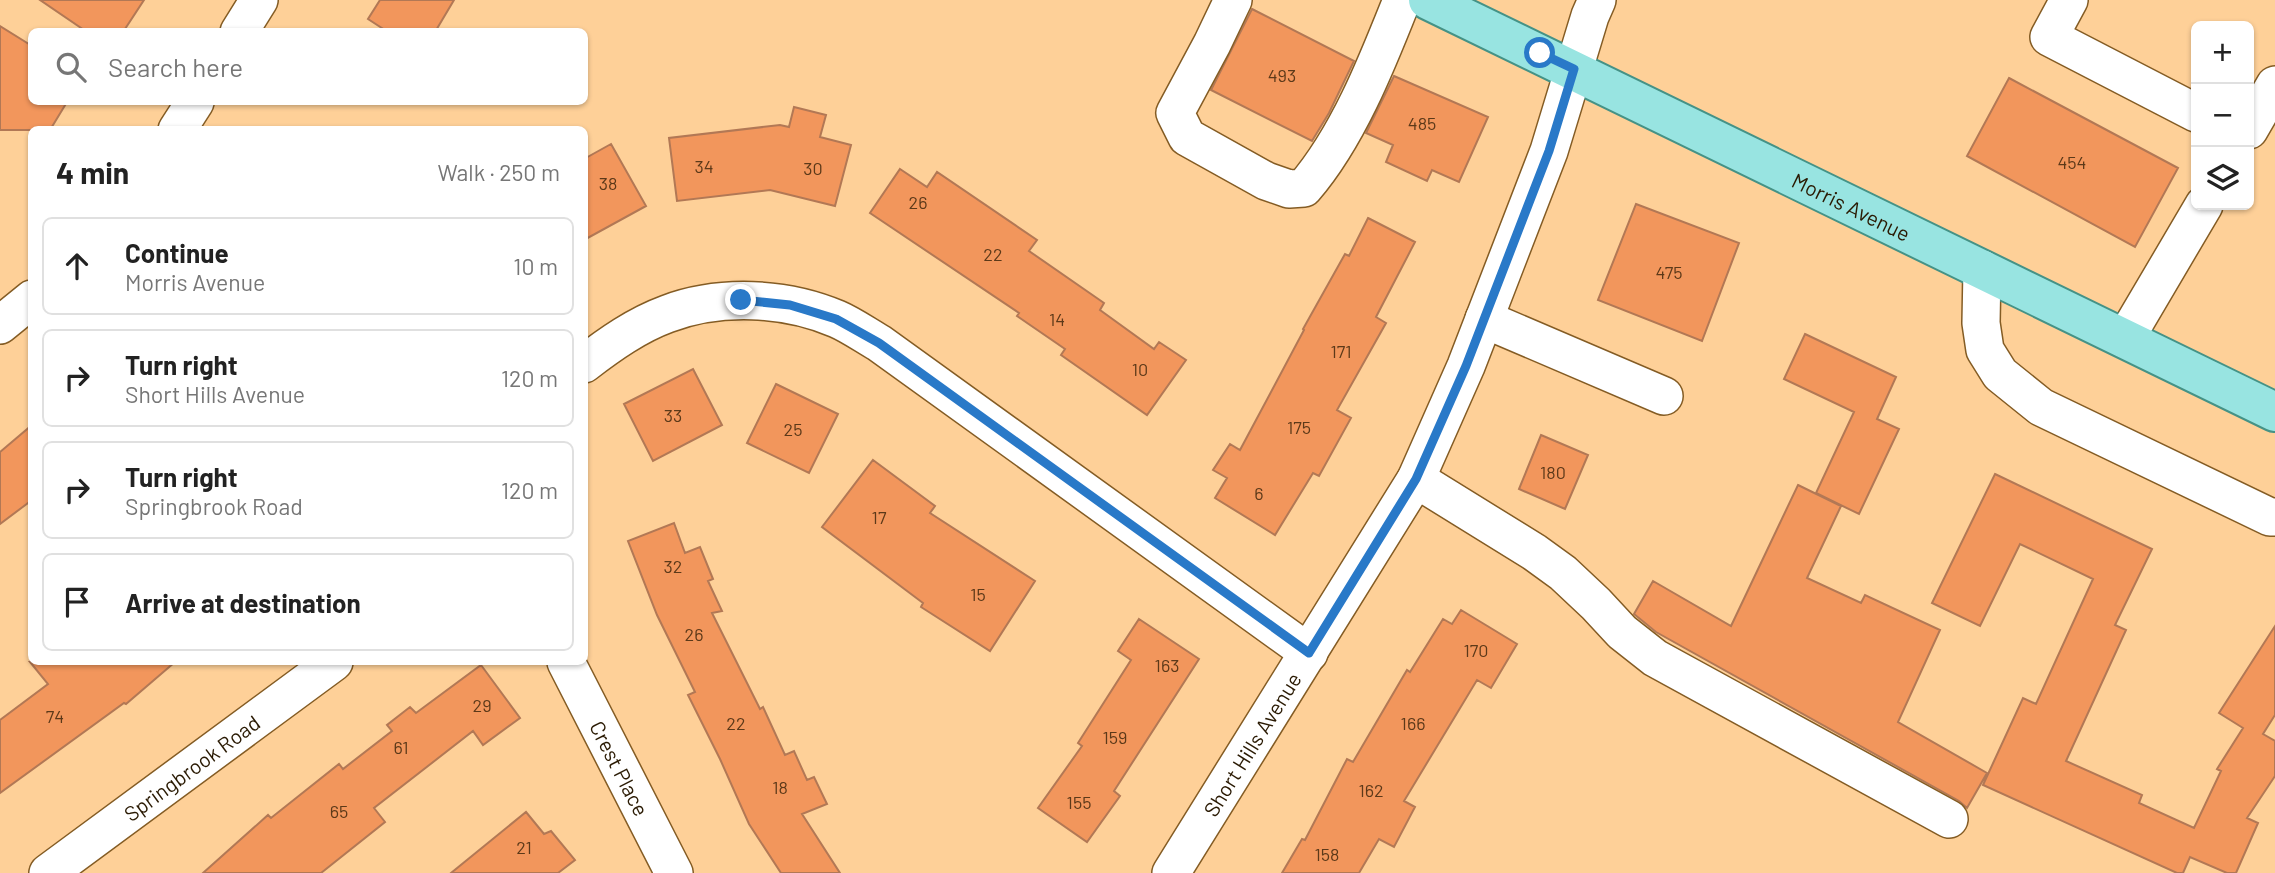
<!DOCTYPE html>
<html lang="en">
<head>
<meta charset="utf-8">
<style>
  :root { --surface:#fff; --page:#f2f2f2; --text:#222; --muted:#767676; --line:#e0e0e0 }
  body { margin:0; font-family:Barlow,sans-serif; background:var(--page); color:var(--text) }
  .controls { position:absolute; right:21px; top:21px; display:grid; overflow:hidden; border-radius:10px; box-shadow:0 2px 5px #0004 }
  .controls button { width:63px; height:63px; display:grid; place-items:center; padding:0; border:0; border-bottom:2px solid var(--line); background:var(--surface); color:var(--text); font:35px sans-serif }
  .stop { position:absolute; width:21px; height:21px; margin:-16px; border:5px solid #2979c8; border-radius:50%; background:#fff }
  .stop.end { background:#2979c8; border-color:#fff; box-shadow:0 2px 7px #0008 }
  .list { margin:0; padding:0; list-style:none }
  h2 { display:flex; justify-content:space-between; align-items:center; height:91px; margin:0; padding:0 28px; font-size:30px }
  h2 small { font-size:23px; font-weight:400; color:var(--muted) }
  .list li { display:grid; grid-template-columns:46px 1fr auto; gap:21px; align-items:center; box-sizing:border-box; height:98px; margin:0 14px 14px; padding:0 14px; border:2px solid var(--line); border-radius:10px }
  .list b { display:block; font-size:26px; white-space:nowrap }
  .list p { margin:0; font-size:23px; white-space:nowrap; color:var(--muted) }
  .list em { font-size:23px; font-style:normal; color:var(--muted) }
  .icon { flex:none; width:38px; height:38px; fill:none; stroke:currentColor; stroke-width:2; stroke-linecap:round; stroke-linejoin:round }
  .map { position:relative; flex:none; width:2275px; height:873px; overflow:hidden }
  .search { position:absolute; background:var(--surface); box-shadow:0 2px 5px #0004; left:28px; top:28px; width:560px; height:77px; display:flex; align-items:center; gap:18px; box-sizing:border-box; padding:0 24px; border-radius:10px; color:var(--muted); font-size:26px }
  .panel { position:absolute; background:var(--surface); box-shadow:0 2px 5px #0004; left:28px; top:126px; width:560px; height:539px; border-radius:10px }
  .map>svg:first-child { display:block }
  .building { fill:#f2965c; stroke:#b27855; stroke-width:2 }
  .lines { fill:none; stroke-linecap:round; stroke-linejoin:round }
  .minor-casing { stroke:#845c24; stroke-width:40 }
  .major-casing { stroke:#459286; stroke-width:42 }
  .minor { stroke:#fff; stroke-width:37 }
  .major { stroke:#98e4e1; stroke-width:38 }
  .route { stroke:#2979c8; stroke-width:9 }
  .labels { text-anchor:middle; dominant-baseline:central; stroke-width:6; stroke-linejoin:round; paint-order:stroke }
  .number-label { font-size:18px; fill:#5c3919 }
  .street-label { font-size:21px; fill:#2a1a03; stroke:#fed098 }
</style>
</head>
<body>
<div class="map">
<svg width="2275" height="873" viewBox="0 0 2275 873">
  <rect width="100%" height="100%" fill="#fed098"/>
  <!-- building -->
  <path class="building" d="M 40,0 L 144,0 L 123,32 L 87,32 Z
    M 380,0 L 454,0 L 435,32 L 388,32 L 368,19 Z
    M 1252,9 L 1354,61 L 1329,113 L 1312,141 L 1211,90 Z
    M 0,26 L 32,46 L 32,102 L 67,102 L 50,130 L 0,130 Z
    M 1394,76 L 1488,117 L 1459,182 L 1432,170 L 1427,181 L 1386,162 L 1393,145 L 1366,133 Z
    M 2009,78 L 2178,168 L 2135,247 L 1967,156 Z
    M 794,107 L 826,115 L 820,137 L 851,145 L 835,206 L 770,190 L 677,201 L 669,138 L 780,125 L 789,127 Z
    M 611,144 L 646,206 L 584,240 L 584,159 Z
    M 900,169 L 927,187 L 937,172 L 1037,240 L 1029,251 L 1104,303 L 1100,310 L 1154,349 L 1159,342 L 1186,360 L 1147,415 L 1061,355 L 1065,349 L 1017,316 L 1019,313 L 870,213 Z
    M 1636,204 L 1739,243 L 1702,341 L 1598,300 Z
    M 1368,218 L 1415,242 L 1376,317 L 1386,323 L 1337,410 L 1351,418 L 1319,476 L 1313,473 L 1275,535 L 1215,498 L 1227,478 L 1213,470 L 1230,444 L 1240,450 L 1304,330 L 1303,329 L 1345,254 L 1349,256 Z
    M 1805,334 L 1896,377 L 1877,419 L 1899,429 L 1859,514 L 1816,493 L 1854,412 L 1784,379 Z
    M 693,369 L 722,425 L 653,461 L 624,404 Z
    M 776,384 L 838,414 L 809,473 L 747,443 Z
    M 32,425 L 32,500 L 0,524 L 0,452 Z
    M 1541,435 L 1588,455 L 1565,509 L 1519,489 Z
    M 873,460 L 935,506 L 930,513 L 1035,581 L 990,651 L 921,607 L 923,603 L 822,527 Z
    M 1995,474 L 2152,549 L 2115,625 L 2126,630 L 2066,761 L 2142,795 L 2139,803 L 2194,828 L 2221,771 L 2217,769 L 2243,728 L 2219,713 L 2275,626 L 2275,715 L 2263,734 L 2275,741 L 2275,776 L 2247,818 L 2258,823 L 2236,873 L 2227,873 L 2190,857 L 2183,873 L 2177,873 L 1983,785 L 2023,698 L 2036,704 L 2093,579 L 2020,544 L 1980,626 L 1932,603 Z
    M 1798,485 L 1841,506 L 1807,578 L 1861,603 L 1865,595 L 1940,630 L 1898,722 L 1987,773 L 1967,808 L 1959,801 L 1656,632 L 1634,614 L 1653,581 L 1731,626 Z
    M 674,523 L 685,553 L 700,547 L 713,579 L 708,581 L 722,611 L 712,613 L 760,709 L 763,707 L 785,755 L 794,751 L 807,780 L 814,777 L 827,804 L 802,814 L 840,873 L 781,873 L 749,824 L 720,759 L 688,695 L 695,692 L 657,615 L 628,541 Z
    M 1461,610 L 1517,644 L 1491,688 L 1477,680 L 1404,801 L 1415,807 L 1394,847 L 1379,839 L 1359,873 L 1282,873 L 1302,839 L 1305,840 L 1347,759 L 1353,762 L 1407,670 L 1410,672 L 1443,619 L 1452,624 Z
    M 1139,619 L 1199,659 L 1114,791 L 1120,796 L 1087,842 L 1038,808 L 1082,746 L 1078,743 L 1131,660 L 1118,651 Z
    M 30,662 L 175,662 L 126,704 L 124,703 L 0,793 L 0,720 L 48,684 Z
    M 481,665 L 520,718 L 483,745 L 473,731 L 374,808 L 385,822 L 321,873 L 203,873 L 268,815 L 271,818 L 339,764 L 343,769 L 392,731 L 387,725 L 410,707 L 416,713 Z
    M 526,812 L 544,834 L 551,831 L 575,860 L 558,873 L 451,873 Z"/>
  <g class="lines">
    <defs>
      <g id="minor">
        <path d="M 1233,0 L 1212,44 L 1175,113 L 1187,137 L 1266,181 L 1289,189 L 1304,188 C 1348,137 1377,63 1402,0"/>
        <path d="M 2069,0 L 2049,37 L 2196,113"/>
        <path d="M 239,32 L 259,0"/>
        <path d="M 177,130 L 195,102"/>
        <path d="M 2249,130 L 2275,85"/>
        <path d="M 1982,269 L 1981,323 L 1985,350 L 2000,374 L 2041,407 L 2270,517 L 2275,517"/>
        <path d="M 1484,319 L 1664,396"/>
        <path d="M 0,325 L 32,299"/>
        <path d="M 2125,339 L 2204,205"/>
        <path d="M 584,364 C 610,344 637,325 667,314 C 720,294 785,297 837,319 C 851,325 865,335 879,343 L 1309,653"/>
        <path d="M 1416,479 L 1534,552 L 1563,573 L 1596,604 L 1622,632 L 1655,658 L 1949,819"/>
        <path id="s1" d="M 566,662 L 674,873"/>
        <path id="s2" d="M 48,873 L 334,662"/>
        <path id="s3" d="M 1171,873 L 1416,479 L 1466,366 L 1549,151 L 1590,16 L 1597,0"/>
      </g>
      <g id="major">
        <path id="s4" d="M 1428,0 L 2275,412"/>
      </g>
    </defs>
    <!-- minor casing -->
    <use href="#minor" class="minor-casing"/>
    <!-- major casing -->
    <use href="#major" class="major-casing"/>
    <!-- minor -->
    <use href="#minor" class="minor"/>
    <!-- major -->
    <use href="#major" class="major"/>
  </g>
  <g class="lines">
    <!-- route -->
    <path class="route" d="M 741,300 L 790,305 L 836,319 L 879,343 L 1309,653 L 1416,479 L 1466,366 L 1549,151 L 1574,69 L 1540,53"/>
  </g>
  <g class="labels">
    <!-- number labels -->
    <g class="number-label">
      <text x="1282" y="75">493</text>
      <text x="1422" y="123">485</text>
      <text x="2072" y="162">454</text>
      <text x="704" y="166">34</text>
      <text x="813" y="168">30</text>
      <text x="608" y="183">38</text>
      <text x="918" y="202">26</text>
      <text x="993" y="254">22</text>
      <text x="1669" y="272">475</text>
      <text x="1057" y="319">14</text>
      <text x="1341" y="351">171</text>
      <text x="1140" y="369">10</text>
      <text x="673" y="415">33</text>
      <text x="1299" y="427">175</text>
      <text x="793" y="429">25</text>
      <text x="1553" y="472">180</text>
      <text x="1259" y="493">6</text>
      <text x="879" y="517">17</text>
      <text x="673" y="566">32</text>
      <text x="978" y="594">15</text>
      <text x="694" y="634">26</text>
      <text x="1476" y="650">170</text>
      <text x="1167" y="665">163</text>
      <text x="482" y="705">29</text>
      <text x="55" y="716">74</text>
      <text x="736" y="723">22</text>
      <text x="1413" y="723">166</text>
      <text x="1115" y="737">159</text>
      <text x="401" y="747">61</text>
      <text x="780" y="787">18</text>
      <text x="1371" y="790">162</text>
      <text x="1079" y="802">155</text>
      <text x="339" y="811">65</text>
      <text x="524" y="847">21</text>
      <text x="1327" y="854">158</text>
    </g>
    <!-- street labels -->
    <g class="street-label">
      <text stroke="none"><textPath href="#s4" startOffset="471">Morris Avenue</textPath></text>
      <text stroke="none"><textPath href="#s3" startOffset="152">Short Hills Avenue</textPath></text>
      <text stroke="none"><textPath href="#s2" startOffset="178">Springbrook Road</textPath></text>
      <text stroke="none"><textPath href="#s1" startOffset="119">Crest Place</textPath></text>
    </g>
  </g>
</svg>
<div class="controls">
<button>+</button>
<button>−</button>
<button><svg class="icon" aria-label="layers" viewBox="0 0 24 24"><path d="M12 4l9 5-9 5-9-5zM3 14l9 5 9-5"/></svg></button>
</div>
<div class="stop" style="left:1540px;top:53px"></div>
<div class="stop end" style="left:741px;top:300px"></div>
<div class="search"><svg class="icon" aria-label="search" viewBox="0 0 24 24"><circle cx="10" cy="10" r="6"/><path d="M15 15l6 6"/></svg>Search here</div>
<section class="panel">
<h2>4 min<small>Walk · 250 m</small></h2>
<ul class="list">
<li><svg class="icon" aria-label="ahead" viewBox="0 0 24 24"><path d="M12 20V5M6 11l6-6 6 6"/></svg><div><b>Continue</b><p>Morris Avenue</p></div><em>10 m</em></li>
<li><svg class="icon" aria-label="right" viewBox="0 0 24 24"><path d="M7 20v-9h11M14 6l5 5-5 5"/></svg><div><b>Turn right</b><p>Short Hills Avenue</p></div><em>120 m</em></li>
<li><svg class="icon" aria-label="right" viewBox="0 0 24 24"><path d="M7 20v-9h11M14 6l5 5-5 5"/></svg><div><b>Turn right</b><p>Springbrook Road</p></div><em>120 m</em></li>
<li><svg class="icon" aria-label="arrive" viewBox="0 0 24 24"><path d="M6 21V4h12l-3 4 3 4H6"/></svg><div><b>Arrive at destination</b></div></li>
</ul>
</section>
</div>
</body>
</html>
